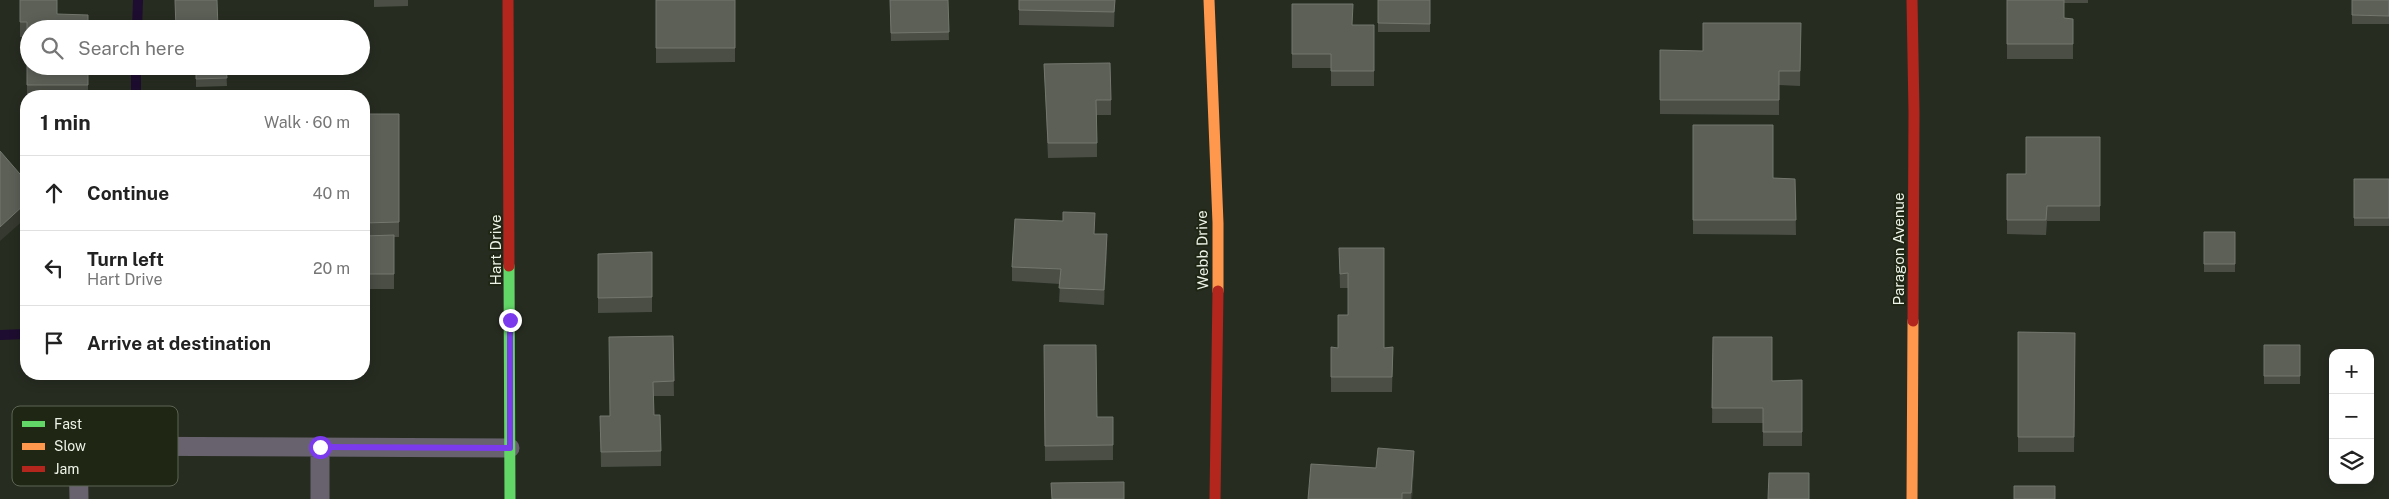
<!DOCTYPE html>
<html lang="en">
<head>
<meta charset="utf-8">
<style>
  :root { --surface:#fff; --page:#f2f2f2; --text:#222; --muted:#767676; --line:#e0e0e0 }
  body { margin:0; font-family:"Public Sans",sans-serif; background:var(--page); color:var(--text) }
  .controls { position:absolute; right:15px; bottom:15px; display:grid; overflow:hidden; border-radius:10px; box-shadow:0 2px 12px #0003 }
  .controls button { width:45px; height:45px; display:grid; place-items:center; padding:0; border:0; border-bottom:1px solid var(--line); background:var(--surface); color:var(--text); font:25px sans-serif }
  .stop { position:absolute; width:15px; height:15px; margin:-11px; border:4px solid #7c3aed; border-radius:50%; background:#fff }
  .stop.end { background:#7c3aed; border-color:#fff; box-shadow:0 1px 5px #0008 }
  .list { margin:0; padding:0; list-style:none }
  h2 { display:flex; justify-content:space-between; align-items:center; height:65px; margin:0; padding:0 20px; font-size:21px }
  h2 small { font-size:16px; font-weight:400; color:var(--muted) }
  .list li { display:grid; grid-template-columns:32px 1fr auto; gap:15px; align-items:center; box-sizing:border-box; height:75px; padding:0 20px; border-top:1px solid var(--line) }
  .list b { display:block; font-size:19px; white-space:nowrap }
  .list p { margin:0; font-size:16px; white-space:nowrap; color:var(--muted) }
  .list em { font-size:16px; font-style:normal; color:var(--muted) }
  .icon { flex:none; width:28px; height:28px; fill:none; stroke:currentColor; stroke-width:2; stroke-linecap:round; stroke-linejoin:round }
  .map { position:relative; flex:none; width:2389px; height:499px; overflow:hidden }
  .search { position:absolute; background:var(--surface); box-shadow:0 2px 12px #0003; left:20px; top:20px; width:350px; height:55px; display:flex; align-items:center; gap:12px; box-sizing:border-box; padding:0 18px; border-radius:28px; color:var(--muted); font-size:19px }
  .panel { position:absolute; background:var(--surface); box-shadow:0 2px 12px #0003; left:20px; top:90px; width:350px; height:290px; border-radius:20px }
  .map>svg:first-child { display:block }
  .lines { fill:none; stroke-linecap:round; stroke-linejoin:round }
  .stream { stroke:#1e0d30; stroke-width:10 }
  .lane { stroke:#67626d; stroke-width:19 }
  .fast { stroke:#63d668; stroke-width:11 }
  .slow { stroke:#ff974d; stroke-width:11 }
  .jam { stroke:#b3261e; stroke-width:11 }
  .wall { fill:#4a4e45 }
  .shaded-wall { fill:#35392f }
  .building { fill:#5c6057; stroke:#73776e }
  .route { stroke:#7c3aed; stroke-width:6 }
  .labels { text-anchor:middle; dominant-baseline:central; stroke-width:4; stroke-linejoin:round; paint-order:stroke }
  .street-label { font-size:15px; fill:#eef4e8; stroke:#1f2614 }
  .key { fill:#1f2614; stroke:#5d6454; stroke-width:1 }
  .key-label { font-size:14px; fill:#eef4e8 }
</style>
</head>
<body>
<div class="map">
<svg width="2389" height="499" viewBox="0 0 2389 499">
  <rect width="100%" height="100%" fill="#272c21"/>
  <g class="lines">
    <!-- stream -->
    <path class="stream" d="M 137,29 L 138,0
      M 136,96 L 136,66
      M 0,335 L 26,334"/>
    <!-- lane -->
    <path class="lane" d="M 320,447 L 320,499
      M 79,499 L 78,446 L 510,448"/>
    <!-- fast -->
    <path class="fast" d="M 509,266 L 510,499"/>
    <!-- slow -->
    <path class="slow" d="M 1209,0 L 1218,223 L 1218,291
      M 1912,499 L 1913,321"/>
    <!-- jam -->
    <path class="jam" d="M 508,0 L 509,266
      M 1912,0 L 1914,112 L 1913,321
      M 1215,499 L 1218,291"/>
  </g>
  <!-- wall -->
  <path class="wall" d="M 20,0 L 57,14 L 88,66 L 88,96 L 27,96 L 27,37 L 20,37 Z
    M 374,0 L 408,0 L 408,6 L 374,7 Z
    M 656,0 L 735,0 L 735,62 L 656,63 Z
    M 890,0 L 948,0 L 949,40 L 891,41 Z
    M 1019,0 L 1115,0 L 1114,27 L 1019,25 Z
    M 1378,0 L 1430,0 L 1430,32 L 1378,32 Z
    M 2007,0 L 2088,0 L 2088,3 L 2064,3 L 2064,18 L 2073,19 L 2073,59 L 2007,59 Z
    M 2352,0 L 2389,0 L 2389,24 L 2352,24 Z
    M 1292,4 L 1352,25 L 1374,25 L 1374,86 L 1331,86 L 1331,68 L 1292,68 Z
    M 1801,23 L 1800,86 L 1779,85 L 1779,115 L 1660,114 L 1660,50 L 1703,51 Z
    M 1044,64 L 1111,100 L 1111,115 L 1097,115 L 1097,157 L 1048,158 Z
    M 196,66 L 226,66 L 227,86 L 196,87 Z
    M 364,114 L 399,114 L 399,237 L 394,237 L 394,289 L 364,289 Z
    M 1693,125 L 1773,178 L 1795,179 L 1796,235 L 1693,234 Z
    M 2100,137 L 2100,221 L 2047,221 L 2046,235 L 2007,234 L 2007,174 L 2026,174 Z
    M 2354,179 L 2389,179 L 2389,226 L 2354,226 Z
    M 2204,232 L 2235,232 L 2235,272 L 2204,272 Z
    M 1095,234 L 1107,249 L 1104,305 L 1059,302 L 1060,284 L 1012,281 L 1012,267 Z
    M 1339,248 L 1384,348 L 1393,347 L 1392,392 L 1331,392 L 1331,347 L 1338,348 L 1348,315 L 1348,288 L 1340,288 Z
    M 652,252 L 652,312 L 598,313 L 598,254 Z
    M 2018,332 L 2075,333 L 2074,452 L 2018,452 Z
    M 673,336 L 674,396 L 654,396 L 654,415 L 661,451 L 661,466 L 601,467 L 600,416 L 610,416 Z
    M 1713,337 L 1772,381 L 1802,380 L 1802,446 L 1763,446 L 1763,423 L 1712,423 Z
    M 1044,345 L 1097,417 L 1113,417 L 1113,460 L 1045,461 Z
    M 2264,345 L 2300,345 L 2300,384 L 2264,384 Z
    M 1414,465 L 1412,499 L 1308,499 L 1376,468 Z"/>
  <!-- shaded-wall -->
  <path class="shaded-wall" d="M 26,203 L 26,218 L 0,241 L 0,227 Z
    M 1107,234 L 1107,249 L 1104,305 L 1104,290 Z
    M 1414,451 L 1414,465 L 1412,499 L 1411,499 Z"/>
  <!-- building -->
  <path class="building" d="M 20,0 L 57,0 L 57,14 L 88,15 L 88,29 L 29,29 L 29,66 L 88,66 L 88,85 L 27,85 L 27,22 L 20,22 Z
    M 175,0 L 217,0 L 218,29 L 176,29 Z
    M 656,0 L 735,0 L 735,48 L 656,48 Z
    M 890,0 L 948,0 L 949,32 L 891,33 Z
    M 1019,0 L 1115,0 L 1114,12 L 1019,10 Z
    M 1378,0 L 1430,0 L 1430,24 L 1378,23 Z
    M 2007,0 L 2064,0 L 2064,18 L 2073,19 L 2073,44 L 2007,44 Z
    M 2352,0 L 2389,0 L 2389,16 L 2352,15 Z
    M 1292,4 L 1353,4 L 1352,25 L 1374,25 L 1374,71 L 1331,71 L 1331,54 L 1292,54 Z
    M 1703,23 L 1801,23 L 1800,71 L 1779,71 L 1779,100 L 1660,100 L 1660,50 L 1703,51 Z
    M 1110,63 L 1111,100 L 1096,100 L 1097,143 L 1048,143 L 1044,64 Z
    M 196,66 L 226,66 L 227,78 L 196,79 Z
    M 364,114 L 399,114 L 399,222 L 364,223 Z
    M 1693,125 L 1773,125 L 1773,178 L 1795,179 L 1796,220 L 1693,220 Z
    M 2026,137 L 2100,137 L 2100,206 L 2047,206 L 2046,220 L 2007,220 L 2007,174 L 2026,174 Z
    M 0,151 L 26,181 L 26,203 L 0,227 Z
    M 2354,179 L 2389,179 L 2389,218 L 2354,218 Z
    M 1063,212 L 1095,213 L 1094,234 L 1107,234 L 1104,290 L 1059,288 L 1061,269 L 1012,267 L 1015,219 L 1063,221 Z
    M 364,231 L 364,236 L 394,235 L 394,274 L 364,274 Z
    M 2204,232 L 2235,232 L 2235,264 L 2204,264 Z
    M 1339,248 L 1384,248 L 1384,348 L 1393,347 L 1392,377 L 1331,377 L 1331,347 L 1338,348 L 1338,315 L 1348,315 L 1348,273 L 1340,274 Z
    M 652,252 L 652,297 L 598,298 L 598,254 Z
    M 2018,332 L 2075,333 L 2074,437 L 2018,437 Z
    M 673,336 L 674,381 L 653,382 L 654,415 L 660,415 L 661,451 L 601,452 L 600,416 L 610,416 L 609,337 Z
    M 1713,337 L 1772,337 L 1772,381 L 1802,380 L 1802,432 L 1763,432 L 1763,408 L 1712,408 Z
    M 1044,345 L 1096,345 L 1097,417 L 1113,417 L 1113,445 L 1045,446 Z
    M 2264,345 L 2300,345 L 2300,376 L 2264,376 Z
    M 1378,448 L 1414,451 L 1411,493 L 1402,493 L 1402,499 L 1308,499 L 1311,464 L 1376,468 Z
    M 1769,473 L 1809,473 L 1809,499 L 1768,499 Z
    M 1124,482 L 1124,499 L 1052,499 L 1051,483 Z
    M 2014,486 L 2055,486 L 2055,499 L 2014,499 Z"/>
  <g class="lines">
    <!-- route -->
    <path class="route" d="M 320,447 L 510,448 L 510,320"/>
  </g>
  <g class="labels">
    <!-- street labels -->
    <g class="street-label">
      <text transform="translate(1898 249) rotate(-90)">Paragon Avenue</text>
      <text transform="translate(495 250) rotate(-90)">Hart Drive</text>
      <text transform="translate(1202 250) rotate(-91)">Webb Drive</text>
    </g>
  </g>
  <!-- legend -->
  <rect x="12" y="406" width="166" height="80" rx="8" class="key"/>
  <rect x="22" y="421" width="23" height="6" fill="#63d668"/>
  <rect x="22" y="443" width="23" height="7" fill="#ff974d"/>
  <rect x="22" y="466" width="23" height="6" fill="#b3261e"/>
  <g class="key-label">
    <text x="54" y="429">Fast</text>
    <text x="54" y="451">Slow</text>
    <text x="54" y="474">Jam</text>
  </g>
</svg>
<div class="controls">
<button>+</button>
<button>−</button>
<button><svg class="icon" aria-label="layers" viewBox="0 0 24 24"><path d="M12 4l9 5-9 5-9-5zM3 14l9 5 9-5"/></svg></button>
</div>
<div class="stop" style="left:320px;top:447px"></div>
<div class="stop end" style="left:510px;top:320px"></div>
<div class="search"><svg class="icon" aria-label="search" viewBox="0 0 24 24"><circle cx="10" cy="10" r="6"/><path d="M15 15l6 6"/></svg>Search here</div>
<section class="panel">
<h2>1 min<small>Walk · 60 m</small></h2>
<ul class="list">
<li><svg class="icon" aria-label="ahead" viewBox="0 0 24 24"><path d="M12 20V5M6 11l6-6 6 6"/></svg><div><b>Continue</b></div><em>40 m</em></li>
<li><svg class="icon" aria-label="left" viewBox="0 0 24 24"><path d="M17 20v-9H6M10 6l-5 5 5 5"/></svg><div><b>Turn left</b><p>Hart Drive</p></div><em>20 m</em></li>
<li><svg class="icon" aria-label="arrive" viewBox="0 0 24 24"><path d="M6 21V4h12l-3 4 3 4H6"/></svg><div><b>Arrive at destination</b></div></li>
</ul>
</section>
</div>
</body>
</html>
